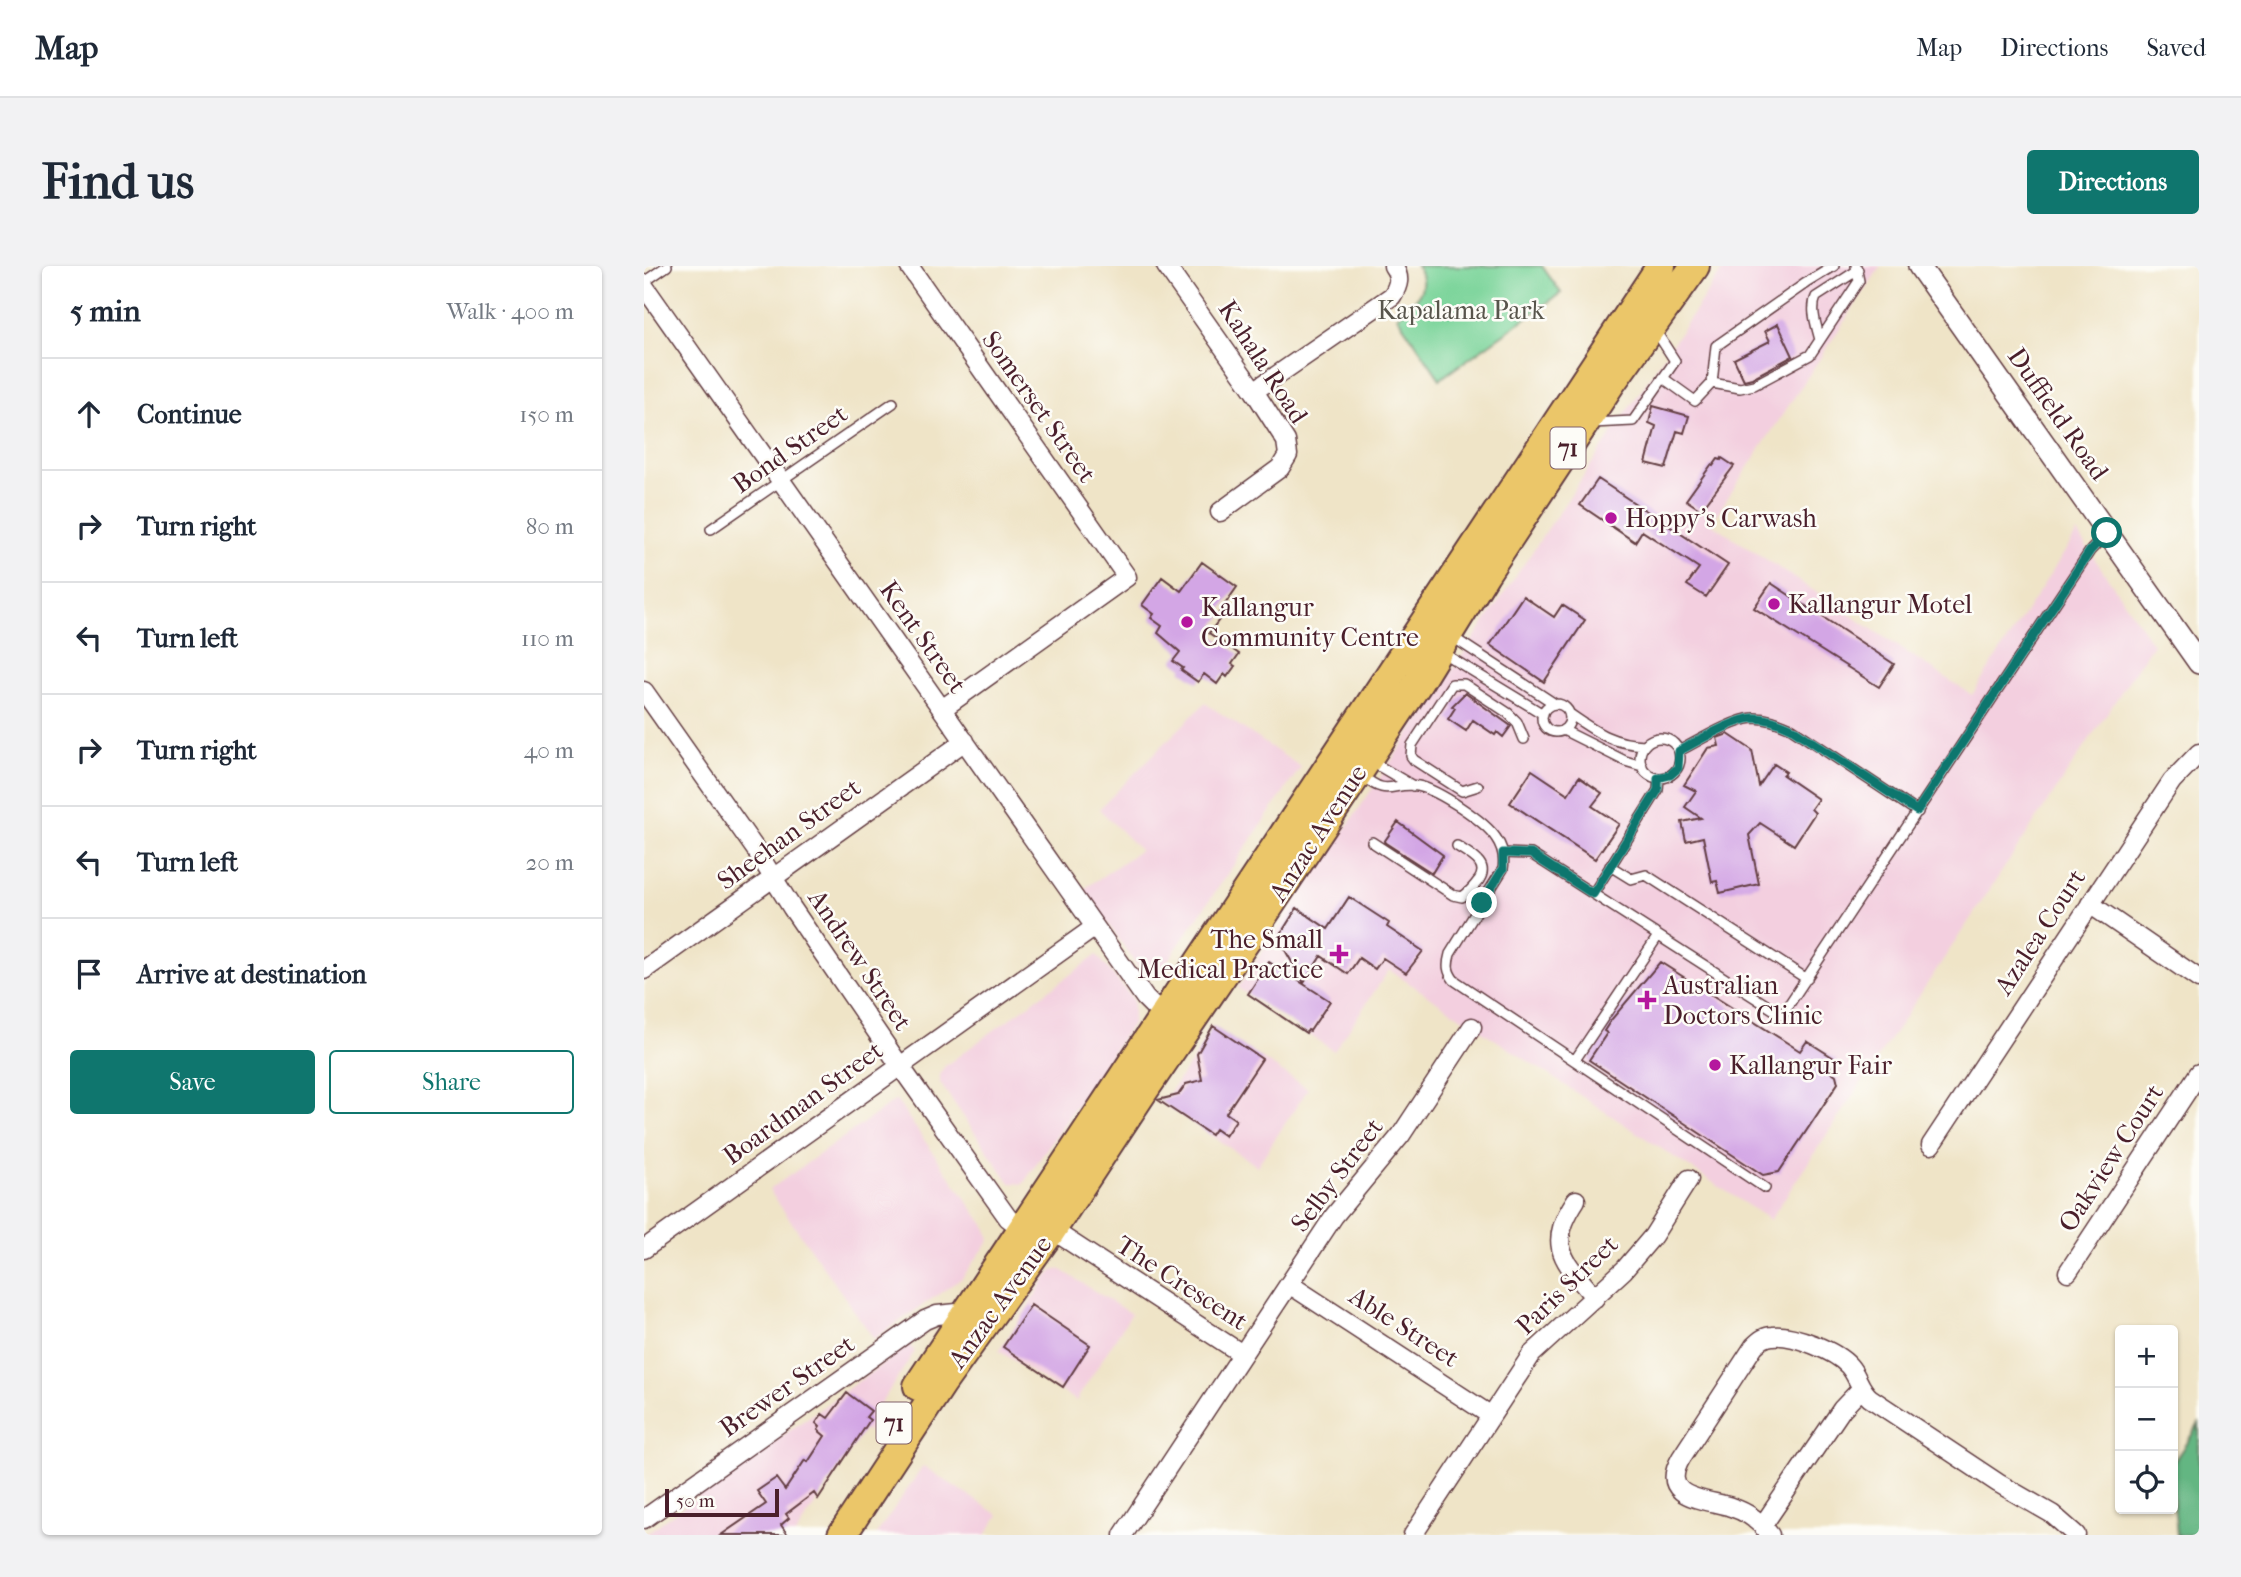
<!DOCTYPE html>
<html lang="en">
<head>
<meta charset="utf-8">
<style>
  :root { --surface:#fff; --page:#f2f2f3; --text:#1f2937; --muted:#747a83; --line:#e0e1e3; --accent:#0f766e }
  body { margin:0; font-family:"IM FELL French Canon",serif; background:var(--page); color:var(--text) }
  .controls { position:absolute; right:21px; bottom:21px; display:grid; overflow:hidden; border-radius:7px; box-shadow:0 2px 5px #0004 }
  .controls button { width:63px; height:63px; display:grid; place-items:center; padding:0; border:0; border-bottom:2px solid var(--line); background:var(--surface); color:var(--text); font:35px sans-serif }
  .scale { position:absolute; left:21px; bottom:18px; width:114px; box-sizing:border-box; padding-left:7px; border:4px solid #4a1f2b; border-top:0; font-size:19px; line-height:24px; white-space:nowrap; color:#4a1f2b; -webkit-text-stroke:5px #fdfcf7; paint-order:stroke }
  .stop { position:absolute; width:21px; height:21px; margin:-16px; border:5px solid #0f766e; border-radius:50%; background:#fff }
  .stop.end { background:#0f766e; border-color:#fff; box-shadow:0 2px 7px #0008 }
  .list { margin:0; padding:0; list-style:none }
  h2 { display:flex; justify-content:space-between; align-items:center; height:91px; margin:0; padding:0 28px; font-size:30px }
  h2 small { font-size:23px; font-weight:400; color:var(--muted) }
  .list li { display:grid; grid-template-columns:46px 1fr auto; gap:21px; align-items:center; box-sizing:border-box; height:112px; padding:0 28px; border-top:2px solid var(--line) }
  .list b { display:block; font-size:26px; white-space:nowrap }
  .list em { font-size:23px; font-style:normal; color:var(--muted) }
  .actions { display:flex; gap:14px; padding:21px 28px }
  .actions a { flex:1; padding:16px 0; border:2px solid var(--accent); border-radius:7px; text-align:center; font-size:24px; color:var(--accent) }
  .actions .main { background:var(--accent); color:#fff }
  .icon { flex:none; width:38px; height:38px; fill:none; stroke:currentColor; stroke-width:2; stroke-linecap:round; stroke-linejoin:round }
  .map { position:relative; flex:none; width:1555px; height:1269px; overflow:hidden; border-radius:7px }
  header { display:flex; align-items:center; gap:42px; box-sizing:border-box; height:98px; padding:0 35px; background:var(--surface); border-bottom:2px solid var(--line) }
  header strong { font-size:33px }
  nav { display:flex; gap:38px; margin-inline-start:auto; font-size:24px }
  .intro { display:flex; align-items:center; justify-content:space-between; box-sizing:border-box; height:168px; padding:0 42px }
  h1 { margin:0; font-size:49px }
  .button { padding:18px 32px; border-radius:7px; background:var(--accent); color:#fff; font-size:24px; font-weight:700 }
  main { display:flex; gap:42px; padding:0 42px }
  aside { flex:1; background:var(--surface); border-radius:7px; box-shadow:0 2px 5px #0004 }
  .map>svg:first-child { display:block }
  .built { fill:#f3cfdf }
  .green { fill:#7ad49a; stroke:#627a62; stroke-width:2 }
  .forest { fill:#63b682; stroke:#566a56; stroke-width:2 }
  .building { fill:#d3a6e5 }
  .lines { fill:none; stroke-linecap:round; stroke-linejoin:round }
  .service-casing { stroke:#633d42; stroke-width:12 }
  .minor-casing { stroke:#633d42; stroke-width:21 }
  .tertiary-casing { stroke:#633d42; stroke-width:24 }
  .trunk-casing { stroke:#633d42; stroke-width:32 }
  .service { stroke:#fff; stroke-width:9 }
  .minor { stroke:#fff; stroke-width:18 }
  .tertiary { stroke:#fff; stroke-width:21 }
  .trunk { stroke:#ebc669; stroke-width:28 }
  .route { stroke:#0f766e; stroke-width:9 }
  .poi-dot { fill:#b5179e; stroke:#fdfcf7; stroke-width:2.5 }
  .labels { text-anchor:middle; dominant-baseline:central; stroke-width:5; stroke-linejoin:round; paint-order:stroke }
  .shield { fill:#fdfcf7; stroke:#806168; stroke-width:2 }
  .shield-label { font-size:24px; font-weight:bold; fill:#4a1f2b }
  .park-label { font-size:26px; fill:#58554c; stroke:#fdfcf7 }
  .street-label { font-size:26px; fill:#4a1f2b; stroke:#fdfcf7 }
  .poi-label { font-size:26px; fill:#4a1f2b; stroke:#fdfcf7; text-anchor:start }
</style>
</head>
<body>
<header>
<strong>Map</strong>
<nav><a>Map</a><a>Directions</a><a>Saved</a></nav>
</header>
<div class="intro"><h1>Find us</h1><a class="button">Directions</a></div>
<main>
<aside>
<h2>5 min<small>Walk · 400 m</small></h2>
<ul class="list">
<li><svg class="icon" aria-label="ahead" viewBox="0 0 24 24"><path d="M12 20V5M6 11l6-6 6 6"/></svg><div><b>Continue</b></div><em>150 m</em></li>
<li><svg class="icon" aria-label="right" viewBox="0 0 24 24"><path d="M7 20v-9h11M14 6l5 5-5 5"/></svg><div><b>Turn right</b></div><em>80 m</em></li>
<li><svg class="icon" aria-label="left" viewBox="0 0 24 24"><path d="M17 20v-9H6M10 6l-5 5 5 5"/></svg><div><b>Turn left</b></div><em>110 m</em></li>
<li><svg class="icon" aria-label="right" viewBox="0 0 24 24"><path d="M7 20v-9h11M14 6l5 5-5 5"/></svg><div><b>Turn right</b></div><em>40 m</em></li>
<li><svg class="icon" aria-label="left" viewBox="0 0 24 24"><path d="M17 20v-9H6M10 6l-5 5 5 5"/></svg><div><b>Turn left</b></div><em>20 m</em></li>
<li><svg class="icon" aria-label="arrive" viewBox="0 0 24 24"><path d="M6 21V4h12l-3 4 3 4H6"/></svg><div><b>Arrive at destination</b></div></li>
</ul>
<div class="actions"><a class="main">Save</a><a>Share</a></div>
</aside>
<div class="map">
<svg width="1555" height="1269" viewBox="0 0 1555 1269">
  <rect width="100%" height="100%" fill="#fdfcf7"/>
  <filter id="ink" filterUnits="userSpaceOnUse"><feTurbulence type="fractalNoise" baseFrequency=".0143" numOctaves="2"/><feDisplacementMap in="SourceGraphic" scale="14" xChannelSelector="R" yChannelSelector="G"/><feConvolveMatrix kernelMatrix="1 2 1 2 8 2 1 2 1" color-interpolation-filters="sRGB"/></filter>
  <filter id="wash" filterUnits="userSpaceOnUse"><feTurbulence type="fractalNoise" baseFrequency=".00686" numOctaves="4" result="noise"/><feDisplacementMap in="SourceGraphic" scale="28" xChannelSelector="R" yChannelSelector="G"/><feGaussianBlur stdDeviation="1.57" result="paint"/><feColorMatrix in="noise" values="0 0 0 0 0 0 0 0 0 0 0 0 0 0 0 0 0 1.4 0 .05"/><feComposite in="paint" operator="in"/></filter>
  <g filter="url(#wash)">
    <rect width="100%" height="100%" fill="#efe4c7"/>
    <!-- built -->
    <path class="built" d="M 1081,0 L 1237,0 L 1067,257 L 1328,429 L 1433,267 L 1509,378 L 1126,954 L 745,704 L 690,785 L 594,722 Z
      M 561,437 L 657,501 L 512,712 L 501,711 L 440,623 L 496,584 L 455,543 Z
      M 453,689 L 489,733 L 489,756 L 379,918 L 366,917 L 296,817 L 296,807 L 301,800 Z
      M 569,760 L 664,823 L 613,900 L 518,837 L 553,788 Z
      M 252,834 L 343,963 L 346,974 L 318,1012 L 230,1073 L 125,924 Z
      M 416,1003 L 487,1048 L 432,1135 L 355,1085 L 403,1011 L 409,1005 Z
      M 265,1079 L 271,1085 L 226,1154 L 230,1157 L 223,1166 L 220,1164 L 151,1269 L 0,1269 Z
      M 279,1200 L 355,1249 L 342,1269 L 232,1269 Z"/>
    <!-- green -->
    <path class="green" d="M 773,0 L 898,0 L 917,27 L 796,113 L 753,50 C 771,37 787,23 773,0 Z"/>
    <!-- forest -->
    <path class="forest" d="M 1555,1158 L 1555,1269 L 1533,1269 L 1529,1227 L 1529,1197 Z"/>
    <g id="blocks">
      <!-- building -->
      <path class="building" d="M 1134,58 L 1149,90 L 1108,112 L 1100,114 L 1090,93 L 1126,75 L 1121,65 Z
        M 1009,140 L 1045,150 L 1040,167 L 1033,165 L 1022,202 L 1002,197 L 1012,160 L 1005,157 Z
        M 1078,192 L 1090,200 L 1057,244 L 1042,234 L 1067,199 L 1069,200 L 1074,193 L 1077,194 Z
        M 954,213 L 1084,299 L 1062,331 L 1043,319 L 1055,302 L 998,265 L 991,276 L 936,239 Z
        M 558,296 L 593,321 L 575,347 L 578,350 L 565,367 L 595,388 L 588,398 L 591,400 L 583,411 L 580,408 L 573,418 L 560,408 L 554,416 L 537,404 L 539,402 L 529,395 L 536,386 L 514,367 L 518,360 L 507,352 L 510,348 L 498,339 L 518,311 L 537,325 Z
        M 1127,317 L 1250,398 L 1235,421 L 1110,342 Z
        M 879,330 L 910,351 L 918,339 L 941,354 L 900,416 L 846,379 Z
        M 821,427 L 867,460 L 859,471 L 853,466 L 851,469 L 829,454 L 822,465 L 804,453 L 811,442 L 808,440 Z
        M 1084,468 L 1108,484 L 1115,520 L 1130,498 L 1142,506 L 1139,509 L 1174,533 L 1167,543 L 1171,547 L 1150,579 L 1116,557 L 1105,569 L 1115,618 L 1076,627 L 1073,615 L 1068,616 L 1059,571 L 1042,575 L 1038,556 L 1057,552 L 1041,541 L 1052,525 L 1040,519 L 1064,482 L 1075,480 L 1073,472 Z
        M 888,504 L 924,528 L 935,511 L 958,527 L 948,540 L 975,558 L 951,593 L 866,537 Z
        M 754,556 L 799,589 L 788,607 L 740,576 Z
        M 705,631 L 745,657 L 743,661 L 779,685 L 762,707 L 739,692 L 731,703 L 715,692 L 704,708 L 677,690 L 660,717 L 634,672 L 653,642 L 684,663 Z
        M 625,696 L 686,735 L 666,765 L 664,764 L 662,767 L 604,728 Z
        M 1016,696 L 1156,785 L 1163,775 L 1193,794 L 1185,804 L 1192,809 L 1194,817 L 1135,906 L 1119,909 L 945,794 L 963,767 L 960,765 L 967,754 Z
        M 569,760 L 618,793 L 582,847 L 592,854 L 581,870 L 571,863 L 567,869 L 514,834 L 534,829 L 542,818 L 558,814 L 553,788 Z
        M 387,1039 L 446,1079 L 419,1121 L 359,1081 Z
        M 203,1127 L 227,1145 L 222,1151 L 226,1154 L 174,1233 L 170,1227 L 142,1248 L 145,1252 L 137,1259 L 144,1269 L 77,1269 L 122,1238 L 113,1225 L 132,1212 L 141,1224 L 161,1194 L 164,1196 L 181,1170 L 174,1164 L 176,1161 L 172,1157 L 178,1148 L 184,1152 Z"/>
    </g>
  </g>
  <g filter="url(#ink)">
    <use href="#blocks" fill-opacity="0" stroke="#633d42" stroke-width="2"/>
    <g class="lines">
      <defs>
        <path id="service" d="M 0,16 L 23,0
          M 1176,74 C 1173,61 1166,44 1172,31 L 1214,4
          M 1019,112 L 1051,135 L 1068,117 L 1072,80 L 1162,17 L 1190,0
          M 1068,117 L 1096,122 L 1110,119 L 1166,89 L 1215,15 L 1212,0
          M 948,157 L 989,155 L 1031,95 L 1011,64
          M 67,263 L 249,137
          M 807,370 L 911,438
          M 799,387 L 899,448
          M898 452a14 14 0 1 1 28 0a14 14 0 1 1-28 0Z
          M 926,448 C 952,466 968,478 1001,479
          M 919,464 L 981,495 L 998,500
          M996 492a20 20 0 1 1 40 0a20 20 0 1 1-40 0Z
          M 1035,485 C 1054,475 1090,453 1110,452 C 1124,452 1135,457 1147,462 L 1274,546
          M 728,496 L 769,520
          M 718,509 C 744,533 749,515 774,520 C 794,524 841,555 852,572 C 859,582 861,591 859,603 L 806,688 C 803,699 803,705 810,714 L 1121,922
          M 834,520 L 818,525 L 770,494 L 767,490 L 768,479 L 808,418 L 820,418 L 864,447 L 873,456 L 880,473
          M 728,576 L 809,629 L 818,631 C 826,626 829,621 835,614 C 846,597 826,589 813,580
          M 859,587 L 887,588 L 1138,749 L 1446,285 L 1463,267
          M 966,600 L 987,613 L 1002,609 L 1163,713
          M 949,628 L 1014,524 L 1015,512
          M 931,794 L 1014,670"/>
        <path id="minor" d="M 265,0 L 483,311 L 298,443
          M 522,0 L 610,125 L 642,175 L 644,189 L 636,202 L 576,246
          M 0,20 L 501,732 L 519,750
          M 610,125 L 748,30 C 755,19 757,11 749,0
          M 0,425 L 112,584 L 148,642 L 256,800 L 364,952 C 382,967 397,960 416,969 L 598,1088
          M 1446,638 L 1555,713
          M 0,704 L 321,475
          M 1287,879 L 1528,515 L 1555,487
          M 932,934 C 901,981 920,994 951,1032
          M 0,983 L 451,661
          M 1424,1006 L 1555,807
          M 645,1018 L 846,1149
          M 0,1253 L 281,1054 L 293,1049 L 323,1046
          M 1119,1259 L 1198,1143 L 1217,1123
          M 479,1269 L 690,950 L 757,869 L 828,761
          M 769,1269 L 888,1088 L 980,1004 L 1009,970 L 1045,913
          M 1126,1269 C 1116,1255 1103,1246 1087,1241 C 1064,1233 1013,1234 1037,1192 L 1110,1080 C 1116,1074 1121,1070 1129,1070 C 1149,1068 1192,1085 1205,1100 C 1214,1110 1215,1123 1226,1132 L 1354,1217 L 1408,1248 L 1432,1269"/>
        <path id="tertiary" d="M 1275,0 L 1555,397"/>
        <path id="trunk" d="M 274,1120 L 1017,0
          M 198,1269 L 298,1117 L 407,965 L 498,827 L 616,654 L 774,417 L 841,308 L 967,117 L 1051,0"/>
      </defs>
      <!-- service casing -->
      <use href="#service" class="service-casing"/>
      <!-- minor casing -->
      <use href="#minor" class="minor-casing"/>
      <!-- tertiary casing -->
      <use href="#tertiary" class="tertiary-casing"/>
      <!-- trunk casing -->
      <use href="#trunk" class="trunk-casing"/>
      <!-- service -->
      <use href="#service" class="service"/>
      <!-- minor -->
      <use href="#minor" class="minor"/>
      <!-- tertiary -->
      <use href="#tertiary" class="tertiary"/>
      <!-- trunk -->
      <use href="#trunk" class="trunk"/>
    </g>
  </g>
  <g class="lines" filter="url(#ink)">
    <!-- route -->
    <path class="route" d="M 838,637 L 859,603 L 859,587 L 887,588 L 949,628 L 1014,524 L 1014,512 L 1026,509 L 1034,502 L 1035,485 C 1054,475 1090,453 1110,452 C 1124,452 1135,457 1147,462 L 1273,545 L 1446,285 L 1463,267"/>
  </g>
  <!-- markers -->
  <g class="poi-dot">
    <circle cx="967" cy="252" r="7"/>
    <circle cx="1130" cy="338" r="7"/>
    <circle cx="543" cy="356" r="7"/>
    <path d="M691.5 677.5h7v7h7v7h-7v7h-7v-7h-7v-7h7z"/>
    <path d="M999.5 723.5h7v7h7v7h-7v7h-7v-7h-7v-7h7z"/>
    <circle cx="1071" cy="799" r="7"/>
  </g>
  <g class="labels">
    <!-- shield labels -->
    <g class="shield">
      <rect x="906.5" y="161.5" width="35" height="41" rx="5"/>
      <rect x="232.5" y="1136.5" width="35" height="41" rx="5"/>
    </g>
    <g class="shield-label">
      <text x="924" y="182">71</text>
      <text x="250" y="1157">71</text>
    </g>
    <!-- park labels -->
    <g class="park-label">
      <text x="817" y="44">Kapalama Park</text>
    </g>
    <!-- street labels -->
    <g class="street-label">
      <text transform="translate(619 96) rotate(57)">Kahala Road</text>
      <text transform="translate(395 141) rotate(55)">Somerset Street</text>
      <text transform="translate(1414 148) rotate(55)">Duffield Road</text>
      <text transform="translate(146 183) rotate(-35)">Bond Street</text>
      <text transform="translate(279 371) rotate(55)">Kent Street</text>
      <text transform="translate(674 567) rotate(-57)">Anzac Avenue</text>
      <text transform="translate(145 568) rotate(-36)">Sheehan Street</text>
      <text transform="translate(1396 666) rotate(-57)">Azalea Court</text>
      <text transform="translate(216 694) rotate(56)">Andrew Street</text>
      <text transform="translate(159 837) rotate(-36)">Boardman Street</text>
      <text transform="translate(1467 892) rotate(-57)">Oakview Court</text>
      <text transform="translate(693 909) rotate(-53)">Selby Street</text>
      <text transform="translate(538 1017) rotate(33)">The Crescent</text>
      <text transform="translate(923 1019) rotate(-44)">Paris Street</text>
      <text transform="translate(356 1036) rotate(-54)">Anzac Avenue</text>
      <text transform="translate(760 1061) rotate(33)">Able Street</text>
      <text transform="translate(143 1120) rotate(-35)">Brewer Street</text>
    </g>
    <!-- poi labels -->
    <g class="poi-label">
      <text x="981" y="252">Hoppy's Carwash</text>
      <text x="1144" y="338">Kallangur Motel</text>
      <text x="557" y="341">Kallangur<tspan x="557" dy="30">Community Centre</tspan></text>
      <text x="679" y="673" text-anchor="end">The Small<tspan x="679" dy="30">Medical Practice</tspan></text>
      <text x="1019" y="719">Australian<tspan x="1019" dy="30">Doctors Clinic</tspan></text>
      <text x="1085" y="799">Kallangur Fair</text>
    </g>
  </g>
</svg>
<div class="controls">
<button>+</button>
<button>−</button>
<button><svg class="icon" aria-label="locate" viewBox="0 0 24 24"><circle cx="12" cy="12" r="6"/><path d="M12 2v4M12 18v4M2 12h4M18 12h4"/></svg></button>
</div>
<div class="scale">50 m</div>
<div class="stop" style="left:1463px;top:267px"></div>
<div class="stop end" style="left:838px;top:637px"></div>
</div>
</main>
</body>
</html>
